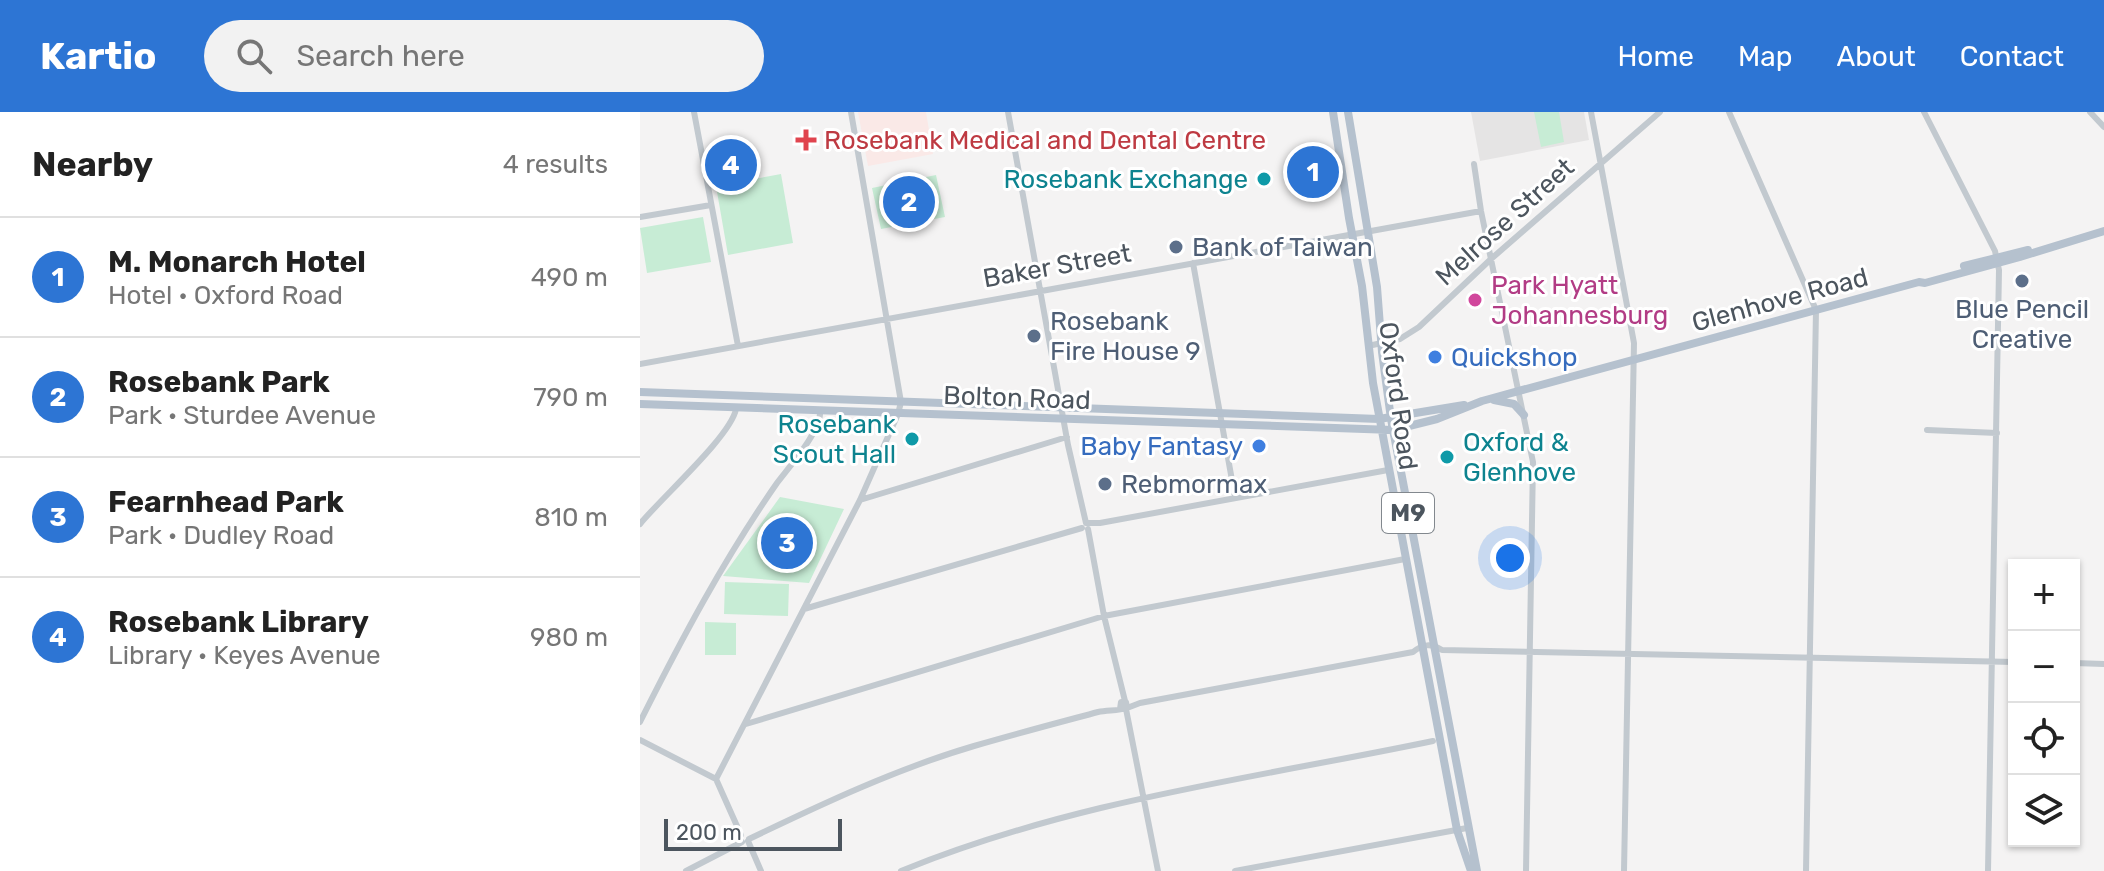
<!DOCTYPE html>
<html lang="en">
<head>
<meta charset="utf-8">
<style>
  :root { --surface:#fff; --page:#f2f2f2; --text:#222; --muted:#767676; --line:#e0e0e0; --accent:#2d75d4 }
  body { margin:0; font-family:Rubik,sans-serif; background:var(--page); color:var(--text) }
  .controls { position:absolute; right:24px; bottom:24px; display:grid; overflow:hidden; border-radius:0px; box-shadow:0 2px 6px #0004 }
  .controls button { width:72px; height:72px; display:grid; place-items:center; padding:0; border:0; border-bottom:2px solid var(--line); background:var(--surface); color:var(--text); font:40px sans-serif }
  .scale { position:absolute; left:24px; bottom:20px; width:178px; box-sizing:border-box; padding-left:8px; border:4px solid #4c555e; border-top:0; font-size:22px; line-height:28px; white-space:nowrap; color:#4c555e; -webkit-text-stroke:6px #fff; paint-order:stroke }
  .you { position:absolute; left:870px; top:446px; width:28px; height:28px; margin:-20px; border:6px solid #fff; border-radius:50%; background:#1a73e8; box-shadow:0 0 0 12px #1a73e833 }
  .badge { display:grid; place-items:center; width:52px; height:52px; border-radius:50%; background:var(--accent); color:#fff; font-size:26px; font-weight:700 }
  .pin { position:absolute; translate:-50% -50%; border:4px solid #fff; box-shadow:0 2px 8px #0006 }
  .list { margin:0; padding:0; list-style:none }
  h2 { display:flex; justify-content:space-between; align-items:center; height:104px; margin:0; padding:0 32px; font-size:34px }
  h2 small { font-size:26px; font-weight:400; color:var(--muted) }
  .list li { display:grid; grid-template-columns:52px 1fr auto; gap:24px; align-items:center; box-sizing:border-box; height:120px; padding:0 32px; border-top:2px solid var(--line) }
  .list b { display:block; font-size:30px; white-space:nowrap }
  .list p { margin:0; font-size:26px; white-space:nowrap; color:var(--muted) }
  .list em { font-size:26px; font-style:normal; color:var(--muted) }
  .icon { flex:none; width:44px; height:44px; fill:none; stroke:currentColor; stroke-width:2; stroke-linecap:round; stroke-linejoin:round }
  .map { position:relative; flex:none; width:1464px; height:759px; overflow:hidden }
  header { display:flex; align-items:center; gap:48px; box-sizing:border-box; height:112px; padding:0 40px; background:var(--accent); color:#fff }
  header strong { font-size:38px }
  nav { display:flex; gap:44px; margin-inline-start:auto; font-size:28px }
  .search { width:560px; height:72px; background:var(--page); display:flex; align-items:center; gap:20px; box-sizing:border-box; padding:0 28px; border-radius:44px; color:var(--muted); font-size:30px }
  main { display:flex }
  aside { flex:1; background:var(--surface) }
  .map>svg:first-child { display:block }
  .education { fill:#e5e4e4 }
  .medical { fill:#fae9e7 }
  .green { fill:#c7ecd5 }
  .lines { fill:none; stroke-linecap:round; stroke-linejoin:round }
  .minor { stroke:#c2c9cf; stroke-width:6 }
  .major { stroke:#b5c1ce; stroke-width:8 }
  .health-dot { fill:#e0444e; stroke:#fff; stroke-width:3 }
  .culture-dot { fill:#0f9aa8; stroke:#fff; stroke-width:3 }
  .service-dot { fill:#5c6f8a; stroke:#fff; stroke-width:3 }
  .hotel-dot { fill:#d1479c; stroke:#fff; stroke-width:3 }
  .shop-dot { fill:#3f7fe0; stroke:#fff; stroke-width:3 }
  .labels { text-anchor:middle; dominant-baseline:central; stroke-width:6; stroke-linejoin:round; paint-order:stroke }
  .shield { fill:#fff; stroke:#82888e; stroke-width:2 }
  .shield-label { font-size:24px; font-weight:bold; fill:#4c555e }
  .health-label { font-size:26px; fill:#be3a42; stroke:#fff; text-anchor:start }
  .culture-label { font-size:26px; fill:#0d838f; stroke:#fff; text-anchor:end }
  .street-label { font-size:26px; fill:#4c555e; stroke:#fff }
  .service-label { font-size:26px; fill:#4e5e75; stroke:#fff; text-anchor:start }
  .hotel-label { font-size:26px; fill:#b23c85; stroke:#fff; text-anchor:start }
  .shop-label { font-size:26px; fill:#366cbe; stroke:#fff; text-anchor:start }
</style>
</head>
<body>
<header>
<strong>Kartio</strong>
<div class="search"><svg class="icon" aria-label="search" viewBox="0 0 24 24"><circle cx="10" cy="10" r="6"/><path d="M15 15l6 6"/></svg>Search here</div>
<nav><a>Home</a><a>Map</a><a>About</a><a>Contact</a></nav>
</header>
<main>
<aside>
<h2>Nearby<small>4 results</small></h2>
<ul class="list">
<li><span class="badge">1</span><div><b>M. Monarch Hotel</b><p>Hotel · Oxford Road</p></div><em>490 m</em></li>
<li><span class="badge">2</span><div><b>Rosebank Park</b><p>Park · Sturdee Avenue</p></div><em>790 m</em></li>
<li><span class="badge">3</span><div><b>Fearnhead Park</b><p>Park · Dudley Road</p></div><em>810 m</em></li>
<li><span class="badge">4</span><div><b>Rosebank Library</b><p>Library · Keyes Avenue</p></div><em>980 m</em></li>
</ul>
</aside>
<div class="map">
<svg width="1464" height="759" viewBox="0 0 1464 759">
  <rect width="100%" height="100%" fill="#f4f3f3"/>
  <!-- education -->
  <path class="education" d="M 831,0 L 944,0 L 949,28 L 840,49 Z"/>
  <!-- medical -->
  <path class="medical" d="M 218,0 L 286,0 L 293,42 L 228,54 Z"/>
  <!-- green -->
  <path class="green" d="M 894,0 L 919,0 L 924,30 L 901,35 Z
    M 141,62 L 153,131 L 88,143 L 76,74 Z
    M 296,63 L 305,105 L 241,117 L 232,76 Z
    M 63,105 L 71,150 L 7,161 L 0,116 Z
    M 140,385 L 204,397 L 169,471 L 83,464 Z
    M 85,470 L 149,472 L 148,504 L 84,502 Z
    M 65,510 L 96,511 L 96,543 L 65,543 Z"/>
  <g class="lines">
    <!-- minor -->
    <path class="minor" d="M 54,0 L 98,234
      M 368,0 L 428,333 L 446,411
      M 951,0 L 994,231 L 984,759
      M 1089,0 L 1176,198 L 1166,759
      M 1284,0 L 1355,139 L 1359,158 L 1348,759
      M 1450,0 L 1464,15
      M 834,52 L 841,99 L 893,350 L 886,759
      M 0,105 L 71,93
      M 553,151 L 595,385
      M 728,234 L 760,227 L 779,215 L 851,147 L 1020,0
      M 0,252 L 841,99
      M 1287,318 L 1357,321
      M 220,388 L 427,325
      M 448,411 L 460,411 L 748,358
      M 0,412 C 21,386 91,324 96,297
      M 448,417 L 464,504 L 485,589
      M 164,497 L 442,416
      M 773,540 C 783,532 791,531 802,538 L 1374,550
      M 1434,551 L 1464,552
      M 487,596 L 500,591 L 773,540
      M 486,597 L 518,759
      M 0,610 C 41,528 84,447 137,371 C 149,355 182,318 180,299
      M 106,612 L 464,504 L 765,447
      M 0,628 L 76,667 L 101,723
      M 76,667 L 220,388 L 258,302 L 261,290 L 211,0
      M 109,727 C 182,692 256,657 334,634 C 375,622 417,611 458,600 C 468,598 478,599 487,596 L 486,590 L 481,590 L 480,597
      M 108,729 L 121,759
      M 46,759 L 102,730
      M 261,759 C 435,688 611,667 793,629
      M 595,759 L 827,716"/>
    <!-- major -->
    <path class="major" d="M 693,0 L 709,106 L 722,174 L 733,271 L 817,718 L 831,759
      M 708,0 L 737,175 L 742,240 L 751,307 L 837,759
      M 1324,154 L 1388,138
      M 0,280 L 739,307 L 824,293
      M 854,288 L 874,292 L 884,303
      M 0,292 L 753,318 L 797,307 L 842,289 L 1279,170 L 1285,171 L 1380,145 L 1464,119"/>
  </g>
  <!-- markers -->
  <path class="health-dot" d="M162 16h8v8h8v8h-8v8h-8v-8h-8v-8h8z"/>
  <g class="culture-dot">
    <circle cx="624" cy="67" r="8"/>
    <circle cx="272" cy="327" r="8"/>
    <circle cx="807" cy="345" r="8"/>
  </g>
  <g class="service-dot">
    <circle cx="536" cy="135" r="8"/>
    <circle cx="1382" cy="169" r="8"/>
    <circle cx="394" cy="224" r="8"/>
    <circle cx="465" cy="372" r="8"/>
  </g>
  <circle class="hotel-dot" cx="835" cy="188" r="8"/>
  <g class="shop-dot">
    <circle cx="795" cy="245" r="8"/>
    <circle cx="619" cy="334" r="8"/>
  </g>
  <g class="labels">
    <!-- shield labels -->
    <rect class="shield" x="742" y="381" width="52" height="40" rx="6"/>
    <g class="shield-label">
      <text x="768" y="401">M9</text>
    </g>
    <!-- health labels -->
    <g class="health-label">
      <text x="184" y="28">Rosebank Medical and Dental Centre</text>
    </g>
    <!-- culture labels -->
    <g class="culture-label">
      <text x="608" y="67">Rosebank Exchange</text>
      <text x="256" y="312">Rosebank<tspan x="256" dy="30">Scout Hall</tspan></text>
      <text x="823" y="330" text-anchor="start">Oxford &amp;<tspan x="823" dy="30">Glenhove</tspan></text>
    </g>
    <!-- street labels -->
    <g class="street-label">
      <text transform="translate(865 110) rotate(-42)">Melrose Street</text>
      <text transform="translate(417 154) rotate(-10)">Baker Street</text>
      <text transform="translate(1140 188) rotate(-15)">Glenhove Road</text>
      <text transform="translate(758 284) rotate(82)">Oxford Road</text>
      <text transform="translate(377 286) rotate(2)">Bolton Road</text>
    </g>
    <!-- service labels -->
    <g class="service-label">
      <text x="552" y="135">Bank of Taiwan</text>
      <text x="1382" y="197" text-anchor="middle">Blue Pencil<tspan x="1382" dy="30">Creative</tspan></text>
      <text x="410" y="209">Rosebank<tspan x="410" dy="30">Fire House 9</tspan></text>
      <text x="481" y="372">Rebmormax</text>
    </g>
    <!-- hotel labels -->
    <g class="hotel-label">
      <text x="851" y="173">Park Hyatt<tspan x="851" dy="30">Johannesburg</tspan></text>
    </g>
    <!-- shop labels -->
    <g class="shop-label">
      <text x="811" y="245">Quickshop</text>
      <text x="603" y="334" text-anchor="end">Baby Fantasy</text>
    </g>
  </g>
</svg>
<div class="controls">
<button>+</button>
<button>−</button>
<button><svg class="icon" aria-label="locate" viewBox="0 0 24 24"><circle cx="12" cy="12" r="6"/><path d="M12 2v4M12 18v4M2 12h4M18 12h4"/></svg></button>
<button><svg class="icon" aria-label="layers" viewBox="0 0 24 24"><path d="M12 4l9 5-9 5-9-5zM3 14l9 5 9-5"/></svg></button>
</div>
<div class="scale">200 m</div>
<div class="you"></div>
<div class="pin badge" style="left:673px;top:60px">1</div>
<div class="pin badge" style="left:269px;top:90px">2</div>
<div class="pin badge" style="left:147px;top:431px">3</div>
<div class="pin badge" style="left:91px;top:53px">4</div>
</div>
</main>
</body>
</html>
